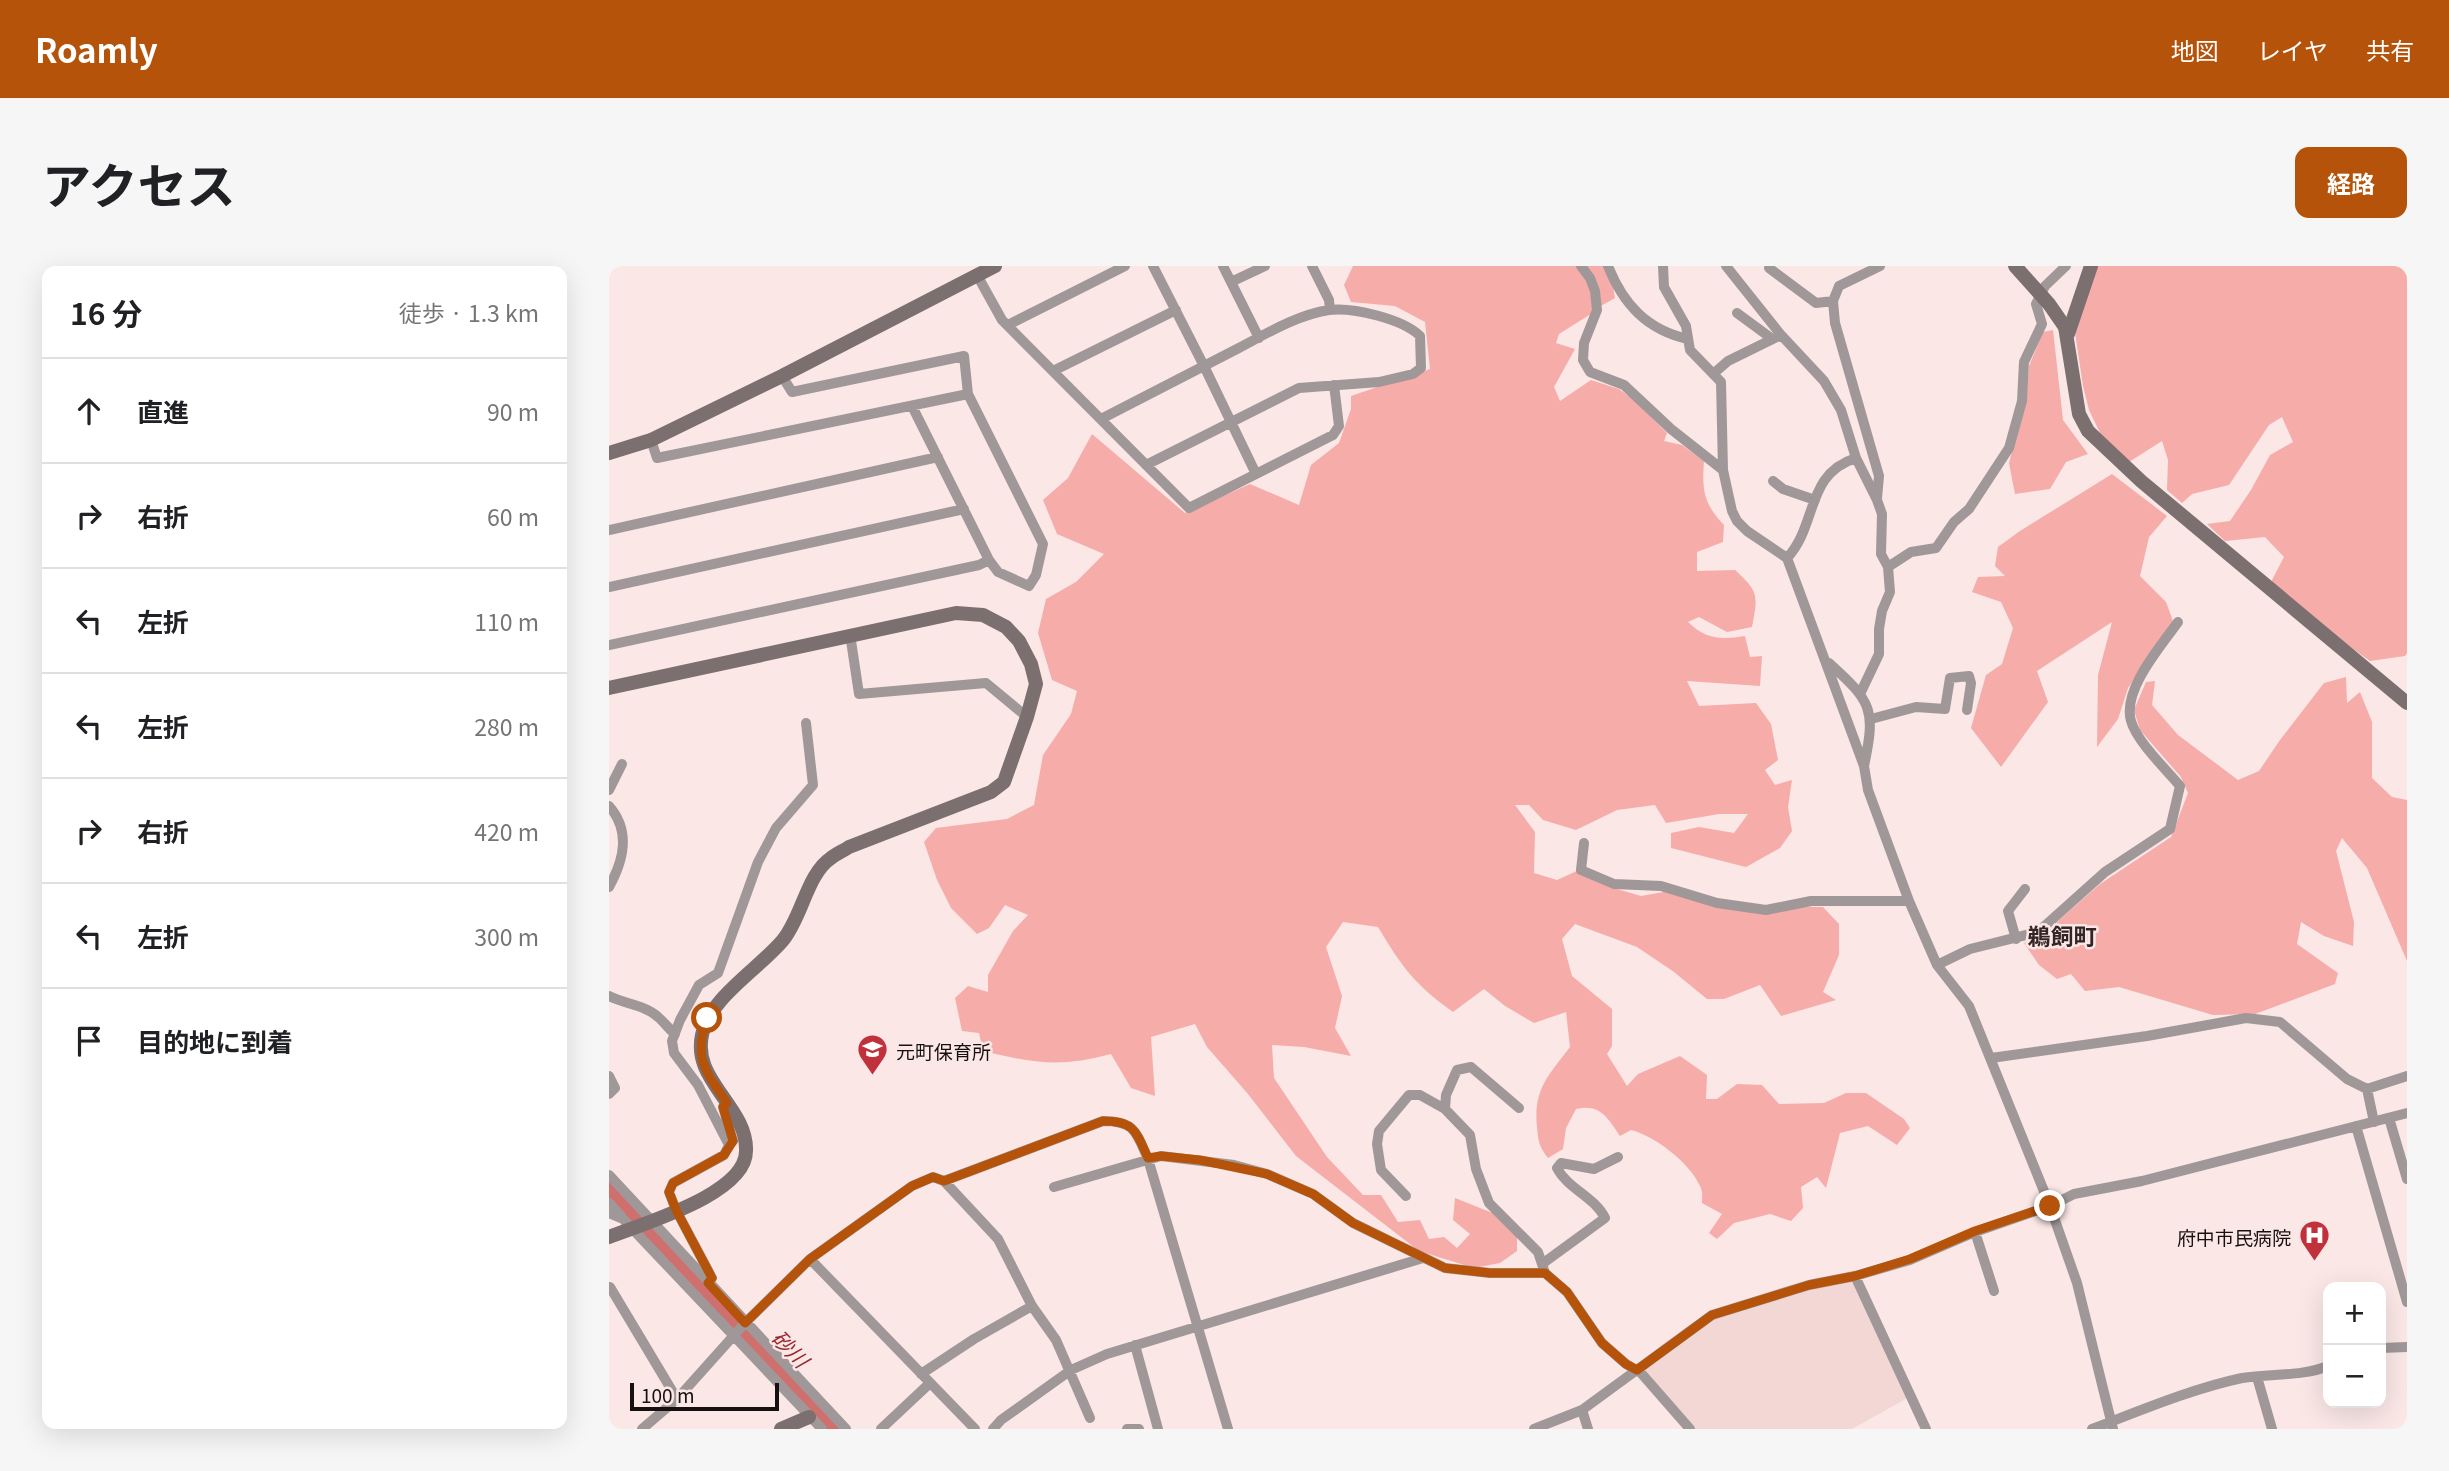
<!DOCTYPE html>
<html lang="ja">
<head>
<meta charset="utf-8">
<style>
  :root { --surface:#fff; --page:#f6f6f6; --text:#202124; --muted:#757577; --line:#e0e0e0; --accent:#b45309 }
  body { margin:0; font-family:Georgia,"Noto Sans JP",serif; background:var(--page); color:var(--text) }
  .controls { position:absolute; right:21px; bottom:21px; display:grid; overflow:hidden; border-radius:14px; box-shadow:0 7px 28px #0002 }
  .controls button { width:63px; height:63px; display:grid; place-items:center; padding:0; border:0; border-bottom:2px solid var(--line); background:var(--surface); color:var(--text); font:35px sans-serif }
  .scale { position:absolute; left:21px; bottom:18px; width:149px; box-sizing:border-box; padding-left:7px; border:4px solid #171010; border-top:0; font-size:19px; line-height:24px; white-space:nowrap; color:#171010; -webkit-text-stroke:5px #fae7e6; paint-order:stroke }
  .stop { position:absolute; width:21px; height:21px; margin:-16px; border:5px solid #b45309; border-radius:50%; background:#fff }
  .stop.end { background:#b45309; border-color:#fff; box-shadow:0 2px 7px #0008 }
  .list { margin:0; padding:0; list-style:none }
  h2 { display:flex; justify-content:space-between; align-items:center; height:91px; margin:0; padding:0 28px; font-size:30px }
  h2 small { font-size:23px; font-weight:400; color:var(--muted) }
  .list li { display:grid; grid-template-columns:46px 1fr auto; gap:21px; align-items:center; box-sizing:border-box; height:105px; padding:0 28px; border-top:2px solid var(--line) }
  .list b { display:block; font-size:26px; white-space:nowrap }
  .list em { font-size:23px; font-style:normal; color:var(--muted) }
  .icon { flex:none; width:38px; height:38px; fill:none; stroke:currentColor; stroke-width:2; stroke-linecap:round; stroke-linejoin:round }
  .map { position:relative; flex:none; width:1798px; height:1163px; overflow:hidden; border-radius:14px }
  header { display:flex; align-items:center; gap:42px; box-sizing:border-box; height:98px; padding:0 35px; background:var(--accent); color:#fff }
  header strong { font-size:33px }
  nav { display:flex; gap:38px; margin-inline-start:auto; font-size:24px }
  .intro { display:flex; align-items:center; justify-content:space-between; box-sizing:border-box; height:168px; padding:0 42px }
  h1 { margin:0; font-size:49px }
  .button { padding:18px 32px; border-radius:14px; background:var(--accent); color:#fff; font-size:24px; font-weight:700 }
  main { display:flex; gap:42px; padding:0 42px }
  aside { flex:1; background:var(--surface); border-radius:14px; box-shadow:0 7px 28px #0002 }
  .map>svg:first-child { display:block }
  .built { fill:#f2d7d5 }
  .green { fill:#f6aca9 }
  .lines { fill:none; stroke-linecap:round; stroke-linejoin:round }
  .river { stroke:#cf706f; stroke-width:18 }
  .street { stroke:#a09898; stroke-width:10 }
  .secondary { stroke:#7b706f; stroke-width:14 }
  .secondary-bridge { stroke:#7b706f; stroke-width:14 }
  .route { stroke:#b45309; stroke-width:9 }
  .labels { text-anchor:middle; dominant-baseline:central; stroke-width:5; stroke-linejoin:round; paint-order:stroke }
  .poi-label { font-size:19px; fill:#171010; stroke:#fae7e6; text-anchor:start }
  .water-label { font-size:21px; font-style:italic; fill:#9a272f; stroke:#fae7e6 }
  .quarter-label { font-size:23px; font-weight:bold; fill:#332524; stroke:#fae7e6 }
</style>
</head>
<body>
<header>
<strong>Roamly</strong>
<nav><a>地図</a><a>レイヤ</a><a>共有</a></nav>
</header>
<div class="intro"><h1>アクセス</h1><a class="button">経路</a></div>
<main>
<aside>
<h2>16 分<small>徒歩 · 1.3 km</small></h2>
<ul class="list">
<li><svg class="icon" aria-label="ahead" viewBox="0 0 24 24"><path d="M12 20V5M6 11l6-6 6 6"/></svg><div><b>直進</b></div><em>90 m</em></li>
<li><svg class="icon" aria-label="right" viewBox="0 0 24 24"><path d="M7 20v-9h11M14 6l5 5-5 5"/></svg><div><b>右折</b></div><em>60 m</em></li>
<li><svg class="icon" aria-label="left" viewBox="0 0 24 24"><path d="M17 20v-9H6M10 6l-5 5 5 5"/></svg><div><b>左折</b></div><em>110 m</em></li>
<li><svg class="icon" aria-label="left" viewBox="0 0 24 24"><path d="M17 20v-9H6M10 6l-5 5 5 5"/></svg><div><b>左折</b></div><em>280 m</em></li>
<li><svg class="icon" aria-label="right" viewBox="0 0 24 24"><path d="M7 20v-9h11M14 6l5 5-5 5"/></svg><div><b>右折</b></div><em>420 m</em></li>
<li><svg class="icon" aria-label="left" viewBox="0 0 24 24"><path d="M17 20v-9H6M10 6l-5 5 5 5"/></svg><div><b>左折</b></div><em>300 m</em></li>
<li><svg class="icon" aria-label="arrive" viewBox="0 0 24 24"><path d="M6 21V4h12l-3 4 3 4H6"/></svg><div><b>目的地に到着</b></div></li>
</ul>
</aside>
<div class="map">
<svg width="1798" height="1163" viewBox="0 0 1798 1163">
  <rect width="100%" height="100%" fill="#fae7e6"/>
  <!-- built -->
  <path class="built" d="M 1246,1010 L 1302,1130 L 1243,1163 L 1080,1163 L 1028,1104 L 1103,1049 Z"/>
  <!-- green -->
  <path class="green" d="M 744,0 L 967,0 C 982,8 984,30 985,46 L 950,68 L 947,77 L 966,83 L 945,121 L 951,135 L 982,114 L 1010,123 L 1025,134 L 1058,167 L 1055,175 L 1073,179 L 1095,195 C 1093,224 1094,237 1115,259 L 1114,276 L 1088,286 L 1088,305 L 1126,304 C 1150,326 1149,329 1143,361 L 1118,366 L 1090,351 L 1079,356 C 1096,373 1112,374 1136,370 L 1141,391 L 1153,390 L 1151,420 L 1078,415 L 1090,440 L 1147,437 L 1162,458 L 1169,494 L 1156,504 L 1166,519 L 1183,514 L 1179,541 L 1183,565 L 1171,582 L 1137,601 L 1062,582 L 1062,567 L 1090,561 L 1125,567 L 1139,548 L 1110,548 L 1057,557 L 1046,539 L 1008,544 L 967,564 L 934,554 L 920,539 L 906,539 L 926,566 L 925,607 L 948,614 L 970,604 L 1001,621 L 1032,630 L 1060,625 L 1106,640 L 1214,641 L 1230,658 L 1230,689 L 1214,726 L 1227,734 L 1172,750 L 1151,719 L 1115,733 L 1098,733 L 1065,706 L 1028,681 L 966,658 L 953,673 L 963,710 L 1003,743 L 1003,780 L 998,788 L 1018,820 L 1029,808 L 1071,790 L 1098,809 L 1097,833 L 1108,833 L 1128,818 L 1153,819 L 1170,838 L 1215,837 L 1237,827 L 1257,827 L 1295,853 L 1301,862 L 1288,879 L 1259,860 L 1231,867 L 1217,922 L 1208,911 L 1192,921 L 1194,942 L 1182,955 L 1161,948 L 1125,957 L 1108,973 L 1100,967 L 1113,948 L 1093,937 C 1093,932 1094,925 1091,920 C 1081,897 1046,870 1022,864 L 1011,870 C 999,852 991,837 967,843 L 957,862 L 954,883 L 939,892 C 930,881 929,874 928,861 C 924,823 940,809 961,781 L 957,746 L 925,757 L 896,740 L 875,723 L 844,746 C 805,718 793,701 769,661 L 734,656 L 717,681 L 733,730 L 726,762 L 742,790 L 695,781 L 663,779 L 665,812 L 718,891 L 754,929 L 772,929 L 789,956 L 811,954 L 820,973 L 835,971 L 848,982 L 861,968 L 844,954 L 846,932 L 886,948 L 908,971 L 908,985 L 891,997 L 865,1002 L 810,985 L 687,890 L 639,828 L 598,781 L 586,758 L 542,771 L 546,830 L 522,822 L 502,788 C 450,802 425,797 374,785 L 370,767 L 353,765 L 346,732 L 359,720 L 379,726 L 379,709 L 404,665 L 419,649 L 396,639 L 380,662 L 368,668 L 342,642 L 328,614 L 315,576 L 327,562 L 398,553 L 425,539 L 434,489 L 462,448 L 468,425 L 443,414 L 429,367 L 437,333 L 467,316 L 495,288 L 448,268 L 434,234 L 459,212 L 483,168 L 576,247 L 641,218 L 690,239 L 702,199 L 730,177 L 742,143 L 742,130 L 821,103 L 816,56 L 786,40 L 742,36 L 735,19 Z
    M 976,0 L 996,0 L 1003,16 L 1006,32 L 990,41 Z
    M 1485,0 L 1798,0 L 1798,387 L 1796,390 L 1761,395 L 1713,361 L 1662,316 L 1675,291 L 1656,271 L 1616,275 L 1598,258 L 1621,255 L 1642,224 L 1661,189 L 1684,176 L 1673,151 L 1660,159 L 1620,219 L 1583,228 L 1573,237 L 1558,224 L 1559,194 L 1553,175 L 1520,196 L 1493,171 L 1480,144 L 1474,120 L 1465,60 Z
    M 1444,64 L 1454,154 L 1479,188 L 1457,196 L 1441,223 L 1406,228 L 1400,197 L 1418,126 L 1420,100 L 1434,66 Z
    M 1503,208 L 1558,250 L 1540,271 L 1531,310 L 1557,336 L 1564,355 L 1519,422 L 1509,453 L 1488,481 L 1489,409 L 1503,356 L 1428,405 L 1439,436 L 1392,501 L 1362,462 L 1377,409 L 1393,398 L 1404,362 L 1392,336 L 1363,326 L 1369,311 L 1396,310 L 1386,300 L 1389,281 L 1411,265 Z
    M 1737,411 L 1738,437 L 1751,426 L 1763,456 L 1763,512 L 1783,531 L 1798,534 L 1798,695 L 1758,602 L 1733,572 L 1727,585 L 1745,656 L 1744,680 L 1715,670 L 1692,656 L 1688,678 L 1729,707 L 1726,718 L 1646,748 L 1604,749 L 1510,721 L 1476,725 L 1462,708 L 1448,713 L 1430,699 L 1415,677 L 1441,662 L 1491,618 L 1562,571 L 1579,527 L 1572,511 L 1531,464 L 1525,444 L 1537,416 L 1546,415 L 1543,439 L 1569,469 L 1629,514 L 1650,505 L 1671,474 L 1715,417 Z"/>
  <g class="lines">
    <!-- river -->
    <path class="river" d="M 0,921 L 135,1068 L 228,1163"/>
    <!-- street -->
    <path class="street" d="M 544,0 L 595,100 L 647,208
      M 614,0 L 650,72
      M 703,0 L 720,34 L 721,44
      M 972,0 L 981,12 L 986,25 L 988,44 L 975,77 L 974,94 L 981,106 L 1015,119 L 1062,163 L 1114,204
      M 999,0 C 1014,38 1038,64 1079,73
      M 1054,0 L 1055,21 L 1077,60 L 1081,84 L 1112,116 L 1114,204 L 1123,245 L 1128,255 L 1138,265 L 1178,292 L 1255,500 L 1259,524 L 1300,635 L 1328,699 L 1360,740 L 1441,940 L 1468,1017 L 1504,1163
      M 1117,0 L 1172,69 L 1215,115 L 1232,144 L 1247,192 L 1268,234 L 1273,248 L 1272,288 L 1279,301 L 1281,326 L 1273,345 L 1270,363 L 1270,388 L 1251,428
      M 1160,2 L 1207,37 L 1224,35
      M 368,9 L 393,54 L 580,242 L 724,169 L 730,160 L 725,119
      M 622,16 L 656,0
      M 1128,47 L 1162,72
      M 399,59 L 516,0
      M 444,105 L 567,44
      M 1104,108 L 1119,95 L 1172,69
      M 173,110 L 183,126 L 355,90 L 359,128 L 434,278 L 427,309 L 420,320 L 389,306 L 380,294 L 303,140
      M 492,153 C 536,130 581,107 626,84 C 655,69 687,49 720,44 C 744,41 794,53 811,70 L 812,102 L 804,108 L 770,116 L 690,122 L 537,199
      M 42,174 L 48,192 L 359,128
      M 1164,215 L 1174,223 L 1206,234
      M 1268,232 L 1270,210 L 1226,57 L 1224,35 L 1230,20 L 1271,0
      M 0,264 L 329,191
      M 1178,292 C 1209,259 1196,208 1247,192
      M 1279,301 L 1302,286 L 1327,282 L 1345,256 L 1360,243 L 1400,182 L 1413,135 L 1415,96 L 1433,58 L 1427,38 L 1436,20 L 1457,0
      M 0,321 L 355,243
      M 241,368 L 250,428 L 377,417 L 418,451
      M 0,379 L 370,299 L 380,294
      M 1220,397 C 1263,436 1267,443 1255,500
      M 1262,453 L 1307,441 L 1336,443 L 1341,412 L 1360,410 L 1362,417 L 1358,444
      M 0,524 L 13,498
      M 0,540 C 22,565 15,594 0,621
      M 975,577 L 972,604 L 1005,618 L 1052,620 L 1108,637 L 1157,644 L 1202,635 L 1300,635
      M 1407,673 L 1399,645 L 1416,623
      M 1328,699 L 1361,683 L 1429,666 L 1496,606 L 1561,563 L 1571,520 C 1557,503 1528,476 1522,455 C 1513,424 1552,380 1569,356
      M 0,730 C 15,738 36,739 49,751 C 55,756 60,763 66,768
      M 1382,792 L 1538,770 L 1637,752 L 1671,756 L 1738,813 L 1758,823 L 1798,810
      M 0,810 L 6,822 L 0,828
      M 1758,823 L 1765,856
      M 118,837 L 114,841 L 124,875 L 120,878
      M 836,843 L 837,829 L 848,804 L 862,801 L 910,842
      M 1780,852 L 1798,913
      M 1747,860 L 1798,1036
      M 0,909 L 237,1163
      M 335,915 L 494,855 C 526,855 527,866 539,893 L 619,1163
      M 445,921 L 552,890 L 625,899 L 658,908 L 704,928 L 744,957 L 836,1002 L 881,1007 L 936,1007
      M 797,930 L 772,904 L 768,878 L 770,865 L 800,829 L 811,829 L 836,843 L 861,869 L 867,903 L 880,937 L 929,986 L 936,1007 L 958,1026 L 993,1077 L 1017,1098 L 1032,1107 L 1081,1163
      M 0,937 L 12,950
      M 0,947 L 14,953 L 213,1163
      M 1366,966 L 1385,1025
      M 201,993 L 366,1163
      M 933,998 L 996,952 C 986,931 959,923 948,902 L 952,897 L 985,903 L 1009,891
      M 1246,1010 L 1317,1163
      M 99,1017 L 103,1012 L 67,944 L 60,926 L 64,917 L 115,889 L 120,879 L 89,819 L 65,787 L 63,775 L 71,754 L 90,719 L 109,707 L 149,596 L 167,562 L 204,519 L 197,457
      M 1,1021 L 68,1133
      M 526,1079 L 549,1163
      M 1772,1082 L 1798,1081
      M 312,1108 L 365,1073 L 423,1040
      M 1648,1111 L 1663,1163
      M 973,1144 L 979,1163
      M 33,1163 L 68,1133 L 136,1057 L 201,993 L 303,920 L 324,911 L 335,915 L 389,973 L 423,1040 L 447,1074 L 481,1152
      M 272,1163 L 321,1117
      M 384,1163 L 392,1154 L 462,1104 L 498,1088 L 814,992
      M 518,1163 L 530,1163
      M 925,1163 L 973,1144 L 1103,1049 L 1200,1019 L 1246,1010 L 1301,994 L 1366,966 L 1441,940 L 1465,928 L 1533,915 L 1798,847
      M 1483,1163 C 1530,1145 1585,1122 1633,1112 C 1662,1107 1692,1111 1719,1100"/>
    <!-- secondary -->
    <path class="secondary" d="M 1456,61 L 1470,148 L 1479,165 L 1532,215 L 1798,437
      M 1459,68 L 1482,0
      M 0,187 L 42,174 L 173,110 L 386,0
      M 0,422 L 347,347 L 374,349 L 397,361 L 410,375 L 422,398 L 427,418 L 418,451 L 395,516 L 382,526 L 240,581 C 234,585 227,588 222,592 C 198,608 193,651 174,674 C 151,702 100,732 93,769 C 88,793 99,809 112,828 C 124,845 138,863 137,885 C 137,928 35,957 0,971
      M 172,1163 L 200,1151"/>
    <!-- secondary-bridge -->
    <path class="secondary-bridge" d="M 1406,0 L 1440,38 L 1456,61"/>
  </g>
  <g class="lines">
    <!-- route -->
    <path class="route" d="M 98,752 C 84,793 96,804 118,837 L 114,841 L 124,875 L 115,889 L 64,917 L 60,926 L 67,944 L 103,1012 L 99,1017 L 136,1057 L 201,993 L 303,920 L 324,911 L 335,915 L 494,855 C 526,855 527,866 539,892 L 552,890 L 591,894 L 658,908 L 704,928 L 744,957 L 836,1002 L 881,1007 L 936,1007 L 958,1026 L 993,1077 L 1017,1098 L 1028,1104 L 1103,1049 L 1200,1019 L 1246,1010 L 1301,993 L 1366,965 L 1441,940"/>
  </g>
  <!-- icons -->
  <defs>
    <symbol id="school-pin" viewBox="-11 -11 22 30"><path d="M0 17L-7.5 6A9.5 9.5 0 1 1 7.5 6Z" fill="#c1313c" stroke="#fae7e6"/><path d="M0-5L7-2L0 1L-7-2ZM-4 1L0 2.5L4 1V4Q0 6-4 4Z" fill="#fff"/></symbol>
    <symbol id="hospital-pin" viewBox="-11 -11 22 30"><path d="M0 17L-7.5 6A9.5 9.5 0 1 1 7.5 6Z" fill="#c1313c" stroke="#fae7e6"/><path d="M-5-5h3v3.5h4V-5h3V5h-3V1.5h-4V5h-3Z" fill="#fff"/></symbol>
  </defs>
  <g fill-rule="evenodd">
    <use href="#school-pin" x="246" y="766" width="35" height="47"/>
    <use href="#hospital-pin" x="1688" y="952" width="35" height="47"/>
  </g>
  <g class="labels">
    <!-- poi labels -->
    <g class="poi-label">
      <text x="287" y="784">元町保育所</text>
      <text x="1682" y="970" text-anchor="end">府中市民病院</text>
    </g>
    <!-- water labels -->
    <g class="water-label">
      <text transform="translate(182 1082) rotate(46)">砂川</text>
    </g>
    <!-- quarter labels -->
    <g class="quarter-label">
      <text x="1453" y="669">鵜飼町</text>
    </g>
  </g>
</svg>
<div class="controls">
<button>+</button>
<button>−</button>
</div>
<div class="scale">100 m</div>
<div class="stop" style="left:98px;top:752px"></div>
<div class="stop end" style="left:1441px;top:940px"></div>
</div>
</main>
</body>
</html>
